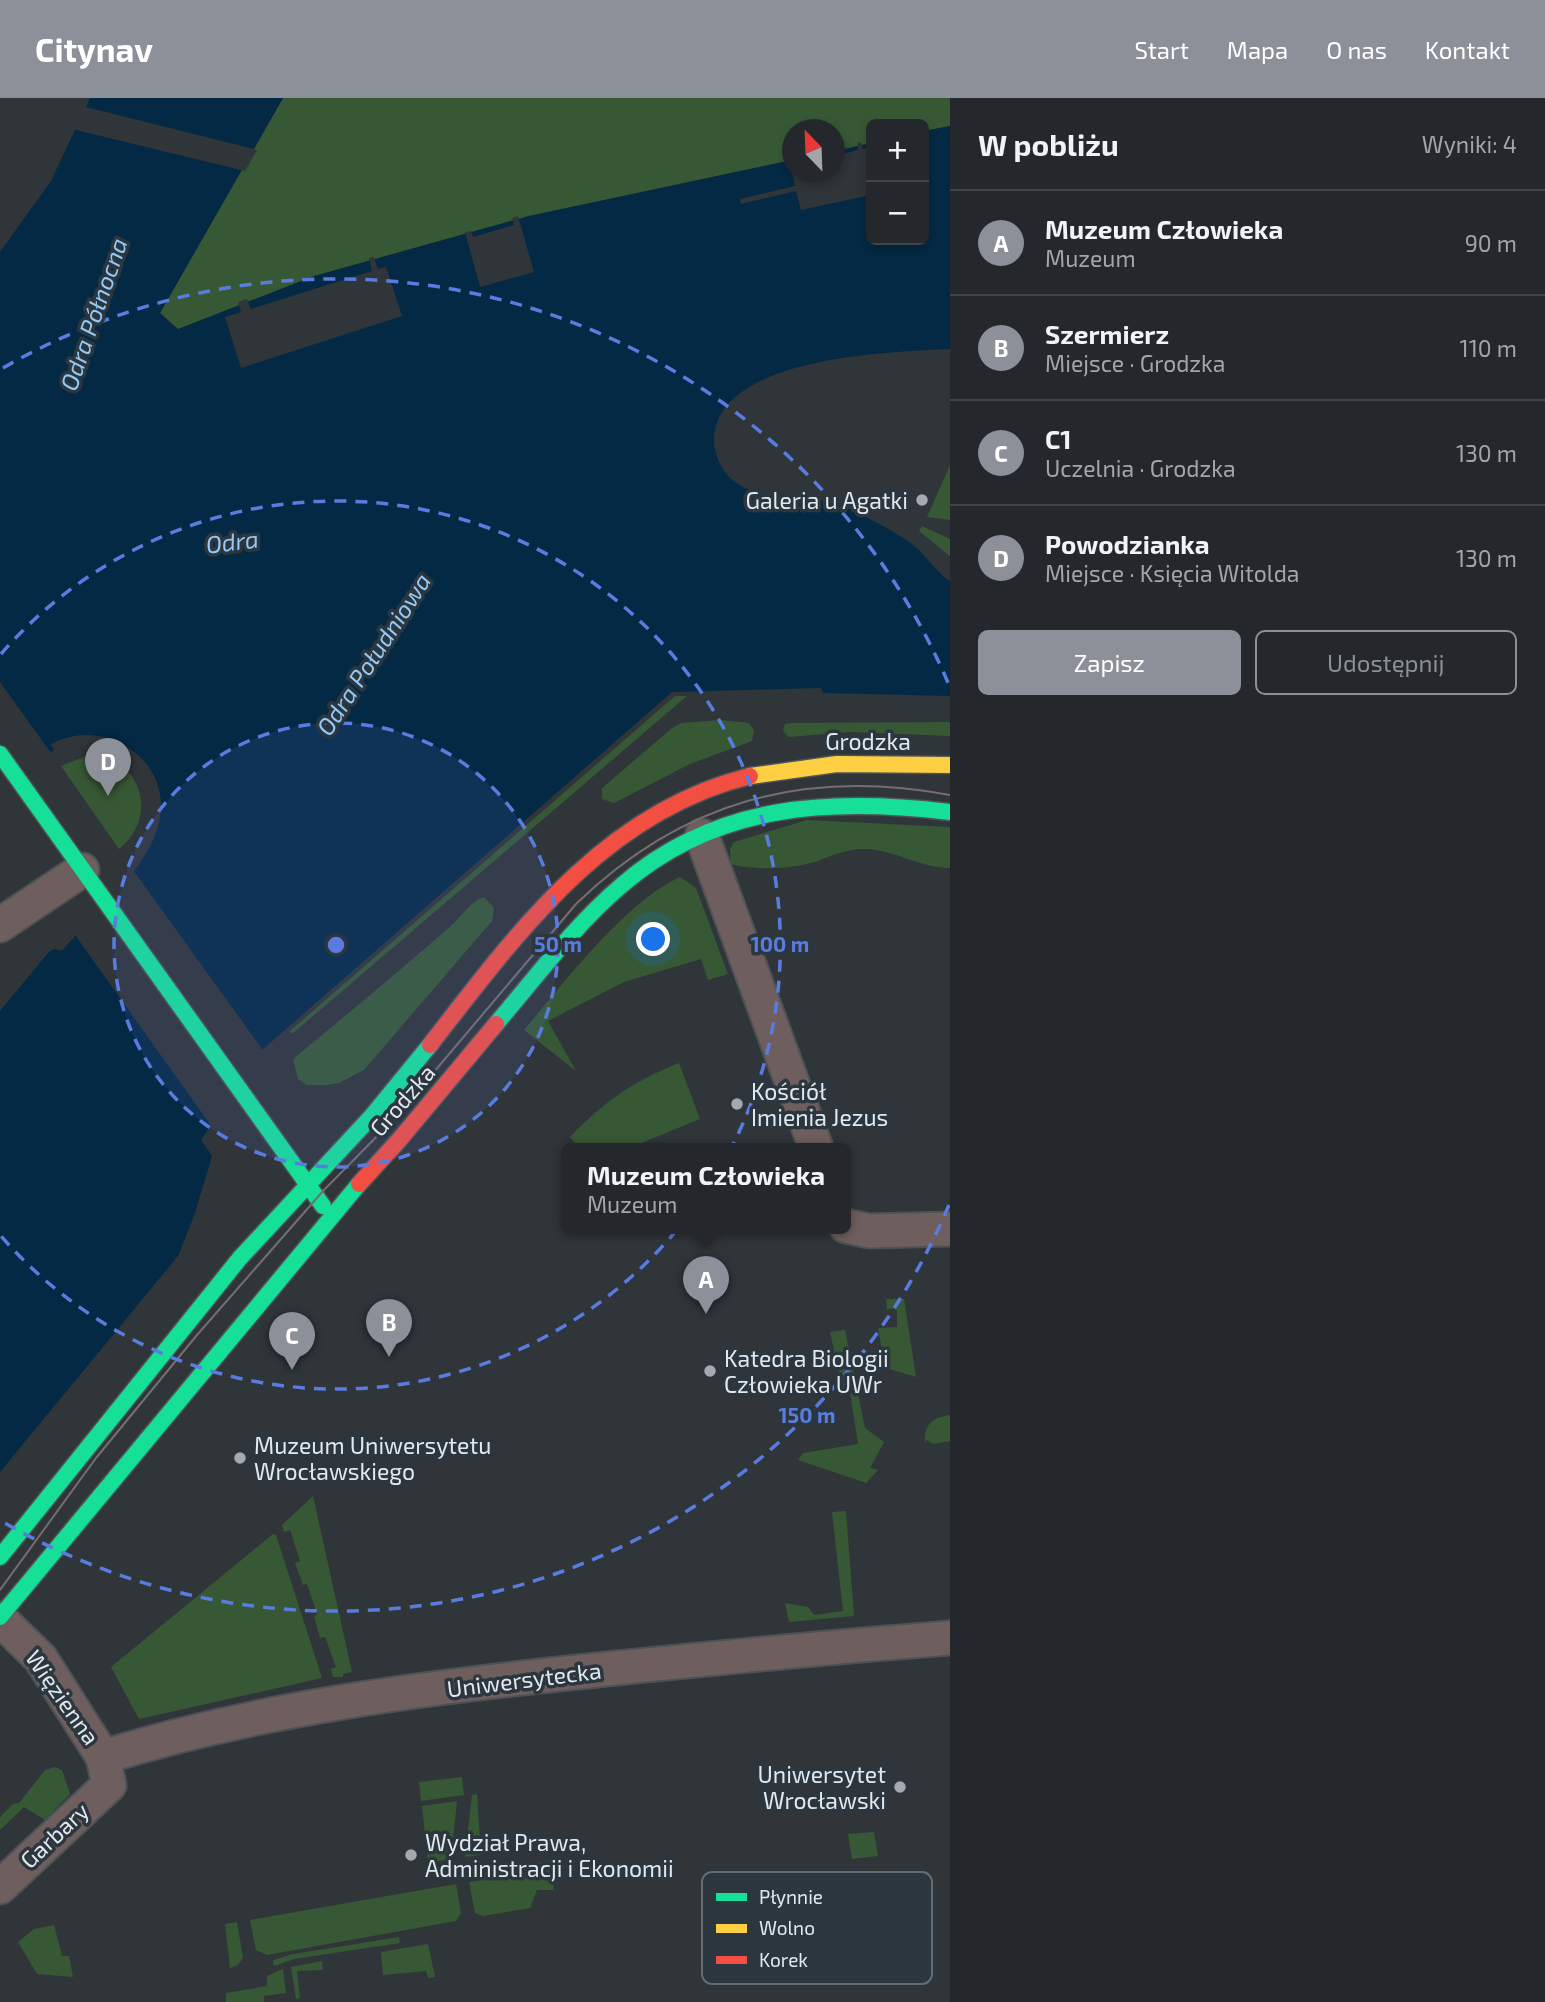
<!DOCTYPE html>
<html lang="pl">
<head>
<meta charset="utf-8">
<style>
  :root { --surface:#24282c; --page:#303438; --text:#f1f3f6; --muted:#a3a6a9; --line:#414448; --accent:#8c9099 }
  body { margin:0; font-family:"Exo 2",sans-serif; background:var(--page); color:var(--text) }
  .controls { position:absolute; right:21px; top:21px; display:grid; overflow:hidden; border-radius:10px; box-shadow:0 4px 10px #0003 }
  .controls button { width:63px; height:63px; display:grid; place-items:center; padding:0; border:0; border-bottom:2px solid var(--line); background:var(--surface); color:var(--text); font:35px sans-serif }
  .compass { position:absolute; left:782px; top:21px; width:63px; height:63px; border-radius:50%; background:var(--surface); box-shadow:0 4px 10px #0003; rotate:337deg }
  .you { position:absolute; left:654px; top:842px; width:24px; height:24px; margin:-18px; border:5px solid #fff; border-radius:50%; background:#1a73e8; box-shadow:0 0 0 10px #1a73e833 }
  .badge { display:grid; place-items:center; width:46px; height:46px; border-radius:50%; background:var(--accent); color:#fff; font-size:23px; font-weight:700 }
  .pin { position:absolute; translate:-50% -58px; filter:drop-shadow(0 2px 4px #0008) }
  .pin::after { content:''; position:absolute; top:37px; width:24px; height:21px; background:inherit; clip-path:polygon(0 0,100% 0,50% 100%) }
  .popup { position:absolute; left:561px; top:1045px; width:290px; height:91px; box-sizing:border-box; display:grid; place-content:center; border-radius:10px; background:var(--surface); filter:drop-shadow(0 2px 5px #0005); font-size:23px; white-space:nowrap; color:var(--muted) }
  .popup b { font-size:26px; color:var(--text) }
  .popup::after { content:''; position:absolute; left:50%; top:100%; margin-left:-14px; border:14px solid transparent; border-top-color:var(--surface) }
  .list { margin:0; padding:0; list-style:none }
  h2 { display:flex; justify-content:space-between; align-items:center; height:91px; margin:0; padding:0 28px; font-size:30px }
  h2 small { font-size:23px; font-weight:400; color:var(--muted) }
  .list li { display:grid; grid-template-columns:46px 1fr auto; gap:21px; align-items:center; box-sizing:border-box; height:105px; padding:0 28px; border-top:2px solid var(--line) }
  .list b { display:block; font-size:26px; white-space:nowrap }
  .list p { margin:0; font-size:23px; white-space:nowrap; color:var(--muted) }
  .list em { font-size:23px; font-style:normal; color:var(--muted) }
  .actions { display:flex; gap:14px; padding:21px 28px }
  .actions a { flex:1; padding:16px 0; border:2px solid var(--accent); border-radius:10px; text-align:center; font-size:24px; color:var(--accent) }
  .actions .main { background:var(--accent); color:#fff }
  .map { position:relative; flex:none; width:950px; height:1904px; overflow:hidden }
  header { display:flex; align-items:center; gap:42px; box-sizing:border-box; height:98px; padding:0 35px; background:var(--accent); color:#fff }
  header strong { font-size:33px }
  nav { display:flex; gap:38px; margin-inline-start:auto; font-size:24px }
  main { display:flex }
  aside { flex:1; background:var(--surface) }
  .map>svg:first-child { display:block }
  .green { fill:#375835 }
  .water { fill:#042944 }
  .pier { fill:#30353a }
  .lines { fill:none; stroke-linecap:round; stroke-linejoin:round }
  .street-casing { stroke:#4d5256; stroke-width:37 }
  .fast-casing { stroke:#4d5256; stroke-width:19 }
  .slow-casing { stroke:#4d5256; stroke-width:19 }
  .jam-casing { stroke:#4d5256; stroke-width:19 }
  .street { stroke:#6f5e5e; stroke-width:33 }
  .fast { stroke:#16e098; stroke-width:16 }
  .slow { stroke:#ffcf43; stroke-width:16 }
  .jam { stroke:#f24e42; stroke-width:16 }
  .tram { stroke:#756d6f; stroke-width:2 }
  .ring { fill:none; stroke:#587cdf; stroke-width:3.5; stroke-dasharray:12 9 }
  .poi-dot { fill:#a4aaaf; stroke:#2c363e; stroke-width:2.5 }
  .labels { text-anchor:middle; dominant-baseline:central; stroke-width:7; stroke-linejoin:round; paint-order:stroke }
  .poi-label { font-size:23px; fill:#e2e9ee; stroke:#2c363e; text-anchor:start }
  .street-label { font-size:23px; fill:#e2e9ee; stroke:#2c363e }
  .water-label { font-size:24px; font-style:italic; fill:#92c9f9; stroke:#2c363e }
  .key { fill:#2c363e; stroke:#636c73; stroke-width:2 }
  .key-label { font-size:19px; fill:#e2e9ee }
  .centre { fill:#587cdf; stroke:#2c363e; stroke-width:3.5 }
  .ring-label { font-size:21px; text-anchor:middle; font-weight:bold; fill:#587cdf; stroke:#2c363e; stroke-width:7; stroke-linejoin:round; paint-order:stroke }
</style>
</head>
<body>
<header>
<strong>Citynav</strong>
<nav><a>Start</a><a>Mapa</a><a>O nas</a><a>Kontakt</a></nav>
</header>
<main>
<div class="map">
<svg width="950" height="1904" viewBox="0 0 950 1904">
  <rect width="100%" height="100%" fill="#30353a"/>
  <!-- green -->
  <path class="green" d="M 283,0 L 950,0 L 950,28 L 924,33 L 924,26 L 871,26 L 871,45 L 835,53 L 834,32 L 792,32 L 792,62 L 529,118 L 315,178 L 177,232 L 160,215 Z
    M 950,367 L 950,422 L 927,419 Z
    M 922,428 L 950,441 L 950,458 L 919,433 Z
    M 675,598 L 687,598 L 292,936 L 290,933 Z
    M 721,622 L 749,625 L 754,632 L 752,643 L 690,666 L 614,705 L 602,701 L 602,690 L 671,631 L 681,625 Z
    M 950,624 L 950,638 L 850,634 L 789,639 L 783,633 L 785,626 L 792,625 Z
    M 89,657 C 141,659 160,718 119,751 L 61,668 Z
    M 807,722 L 950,729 L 950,770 C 916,769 897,752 865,751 C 842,750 824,763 802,767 C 783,771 750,772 731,766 L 730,751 L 734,744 Z
    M 680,779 L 696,790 L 728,876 L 708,882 L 701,861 L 624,884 L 548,923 L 576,973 L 524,932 C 562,887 626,803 680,779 Z
    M 484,799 L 494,810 L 492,823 L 364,972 L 339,985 L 327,987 L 306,987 L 298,981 L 293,962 L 299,956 C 351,913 402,871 452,827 C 462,818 472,802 484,799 Z
    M 679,965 L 700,1021 L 629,1050 L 579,1050 L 570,1039 C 605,1003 632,984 679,965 Z
    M 886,1201 L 904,1201 L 916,1279 L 864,1263 L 861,1254 L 882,1253 L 878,1230 L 897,1229 L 897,1213 L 894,1210 L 887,1212 Z
    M 845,1232 L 865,1330 L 884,1344 L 870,1370 L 878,1372 L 866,1385 L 798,1362 L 803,1355 L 858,1346 L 850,1294 L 843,1294 L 830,1234 Z
    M 950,1317 L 950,1343 L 933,1346 L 927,1342 L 925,1345 C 924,1327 931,1320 950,1317 Z
    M 313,1398 L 352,1574 L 343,1576 L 343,1579 L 333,1579 L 331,1571 L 336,1569 L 325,1539 L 320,1540 L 314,1518 L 317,1516 L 307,1486 L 303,1487 L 295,1465 L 300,1463 L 290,1432 L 284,1434 L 282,1427 Z
    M 846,1413 L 854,1518 L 789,1524 L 785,1505 L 808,1509 L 814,1517 L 843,1513 L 832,1414 Z
    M 273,1436 L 276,1437 L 322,1580 L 139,1621 L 111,1569 Z
    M 55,1669 L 62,1672 L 70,1696 L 45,1722 L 24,1709 L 0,1732 L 0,1719 L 13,1706 L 19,1705 L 45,1672 Z
    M 462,1679 L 464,1697 L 421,1703 L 419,1684 Z
    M 477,1696 L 481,1757 L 465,1759 L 472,1697 Z
    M 457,1703 L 451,1761 L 428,1765 L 422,1708 Z
    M 874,1734 L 878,1758 L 852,1761 L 848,1736 Z
    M 553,1762 L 554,1772 L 559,1771 L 560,1777 L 552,1778 L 554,1792 L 537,1792 L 530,1810 L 483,1818 L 475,1815 L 469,1784 L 531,1773 L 531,1766 Z
    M 456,1786 L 461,1815 L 456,1823 L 267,1857 L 256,1852 L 250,1822 Z
    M 237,1824 L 243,1860 L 238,1867 L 230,1870 L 225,1826 Z
    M 54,1827 L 62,1858 L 69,1858 L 73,1879 L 37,1876 L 18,1844 L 34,1831 Z
    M 399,1839 L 400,1845 L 294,1861 L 274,1868 L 273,1862 L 293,1856 Z
    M 428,1846 L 435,1879 L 428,1880 L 426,1873 L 383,1877 L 381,1854 Z
    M 322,1863 L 323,1872 L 297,1873 L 300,1900 L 296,1901 L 291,1869 Z
    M 283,1871 L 286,1895 L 264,1898 L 264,1904 L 226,1904 L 226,1895 L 267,1888 L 267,1878 Z"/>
  <!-- water -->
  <path class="water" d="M 90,0 L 283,0 L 160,215 L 178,231 L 314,178 L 529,118 L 792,62 L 792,74 L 834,74 L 835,53 L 871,45 L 871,142 L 924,142 L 924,33 L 950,28 L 950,251 C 892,254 717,258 714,341 C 714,358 723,377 738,386 C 766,404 806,396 837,406 C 857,413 894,433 912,446 C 926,456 935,474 950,483 L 950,598 L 823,595 L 821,590 L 672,594 L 262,952 L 201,1042 L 212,1058 L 194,1118 L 178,1158 L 0,1374 L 0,913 L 48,855 L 54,851 L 62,853 C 99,809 180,748 157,685 C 152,670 140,657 127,649 C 102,634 77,633 51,646 L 54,652 L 0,700 L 0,154 L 51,83 Z"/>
  <!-- pier -->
  <path class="pier" d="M 82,8 L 254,51 L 257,52 L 245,73 L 72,31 Z
    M 861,44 L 863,51 L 871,49 L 871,97 L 801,112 L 796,93 L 741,106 L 740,101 L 795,88 L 791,67 L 792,74 L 834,74 L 835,58 L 858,52 L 857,45 Z
    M 518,118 L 534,174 L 480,189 L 465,134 L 471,133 L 473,139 L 514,127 L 512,120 Z
    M 374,159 L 378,171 L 386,169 L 402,218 L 241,270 L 225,219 L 241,214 L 238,204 L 247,201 L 251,211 L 372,173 L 369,160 Z
    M 0,584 L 51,655 L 0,700 Z
    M 133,772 L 265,955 L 212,1029 L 75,837 Z"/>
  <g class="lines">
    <defs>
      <path id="street" d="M 702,738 L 816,1050
        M 0,827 L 82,772
        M 846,1128 L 869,1133 L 950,1131
        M 0,1521 L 41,1561 L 103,1659 L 109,1687 L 0,1789
        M 103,1659 C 264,1609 431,1589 597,1572 C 715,1560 832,1549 950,1540"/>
      <path id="fast" d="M 0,656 L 323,1108
        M 496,926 C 536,879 574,828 622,787 C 717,705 831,700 950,714
        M 0,1459 L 240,1160 L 371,1019 L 430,947
        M 0,1519 L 359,1086"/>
      <path id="slow" d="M 750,678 L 837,666 L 950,667"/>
      <path id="jam" d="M 430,947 C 518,834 604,714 750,678
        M 359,1086 L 400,1041 L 496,926"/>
    </defs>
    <!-- street casing -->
    <use href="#street" class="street-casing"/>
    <!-- fast casing -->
    <use href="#fast" class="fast-casing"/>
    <!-- slow casing -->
    <use href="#slow" class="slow-casing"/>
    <!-- jam casing -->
    <use href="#jam" class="jam-casing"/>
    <!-- street -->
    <use href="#street" class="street"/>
    <!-- fast -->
    <use href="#fast" class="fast"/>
    <!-- slow -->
    <use href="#slow" class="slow"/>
    <!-- jam -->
    <use href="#jam" class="jam"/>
    <!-- tram -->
    <path class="tram" d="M 0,1492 L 96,1360 L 197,1237 L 323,1093 L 395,1020 L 576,806 C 682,703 805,670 950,697"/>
  </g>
  <!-- distance rings -->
  <circle cx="336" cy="847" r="222" fill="#587cdf" fill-opacity=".12"/>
  <g class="ring">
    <circle cx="336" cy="847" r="222"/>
    <path d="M1 556A444 444 0 1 1 1 1138"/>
    <path d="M949 1107A666 666 0 0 1 3 1424M3 270A666 666 0 0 1 949 587"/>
  </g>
  <!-- markers -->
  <g class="poi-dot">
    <circle cx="922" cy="402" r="7"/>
    <circle cx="737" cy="1006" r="7"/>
    <circle cx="710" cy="1273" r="7"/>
    <circle cx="240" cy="1360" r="7"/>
    <circle cx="900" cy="1689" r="7"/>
    <circle cx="411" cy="1757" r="7"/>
  </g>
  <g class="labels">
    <!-- poi labels -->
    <g class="poi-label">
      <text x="908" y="402" text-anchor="end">Galeria u Agatki</text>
      <text x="751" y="993">Kościół<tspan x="751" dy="26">Imienia Jezus</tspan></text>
      <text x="724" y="1260">Katedra Biologii<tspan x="724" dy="26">Człowieka UWr</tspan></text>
      <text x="254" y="1347">Muzeum Uniwersytetu<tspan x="254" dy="26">Wrocławskiego</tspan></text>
      <text x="886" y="1676" text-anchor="end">Uniwersytet<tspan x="886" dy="26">Wrocławski</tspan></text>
      <text x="425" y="1744">Wydział Prawa,<tspan x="425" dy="26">Administracji i Ekonomii</tspan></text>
    </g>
    <!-- street labels -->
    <g class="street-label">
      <text x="868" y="643">Grodzka</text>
      <text transform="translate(402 1002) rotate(-49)">Grodzka</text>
      <text transform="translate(524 1581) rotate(-7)">Uniwersytecka</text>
      <text transform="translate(63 1599) rotate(55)">Więzienna</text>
      <text transform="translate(54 1737) rotate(-43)">Garbary</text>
    </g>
    <!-- water labels -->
    <g class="water-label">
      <text transform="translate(93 216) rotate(-71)">Odra Północna</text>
      <text transform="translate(232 443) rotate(-7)">Odra</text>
      <text transform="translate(373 556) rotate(-57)">Odra Południowa</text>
    </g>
  </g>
  <!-- legend -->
  <rect x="702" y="1774" width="230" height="112" rx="10" class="key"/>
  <rect x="716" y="1795" width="31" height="8" fill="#16e098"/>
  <rect x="716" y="1826" width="31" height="9" fill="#ffcf43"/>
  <rect x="716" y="1858" width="31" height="8" fill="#f24e42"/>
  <g class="key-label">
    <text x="759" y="1806">Płynnie</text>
    <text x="759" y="1837">Wolno</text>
    <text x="759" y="1869">Korek</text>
  </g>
  <circle cx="336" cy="847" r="10" class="centre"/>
  <g class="ring-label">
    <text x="558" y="854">50 m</text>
    <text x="780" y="854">100 m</text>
    <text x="807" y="1325">150 m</text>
  </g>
</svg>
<div class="controls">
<button>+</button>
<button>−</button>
</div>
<svg class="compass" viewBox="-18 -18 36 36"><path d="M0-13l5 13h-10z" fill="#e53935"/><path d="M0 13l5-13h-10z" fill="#a3a6a9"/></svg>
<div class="you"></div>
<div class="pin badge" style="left:706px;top:1216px">A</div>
<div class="popup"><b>Muzeum Człowieka</b>Muzeum</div>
<div class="pin badge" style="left:389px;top:1259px">B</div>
<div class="pin badge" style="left:292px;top:1272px">C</div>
<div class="pin badge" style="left:108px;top:698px">D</div>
</div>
<aside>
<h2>W pobliżu<small>Wyniki: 4</small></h2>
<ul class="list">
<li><span class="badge">A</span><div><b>Muzeum Człowieka</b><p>Muzeum</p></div><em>90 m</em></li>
<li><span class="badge">B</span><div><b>Szermierz</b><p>Miejsce · Grodzka</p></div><em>110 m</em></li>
<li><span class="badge">C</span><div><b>C1</b><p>Uczelnia · Grodzka</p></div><em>130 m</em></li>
<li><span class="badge">D</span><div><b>Powodzianka</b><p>Miejsce · Księcia Witolda</p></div><em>130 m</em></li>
</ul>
<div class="actions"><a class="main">Zapisz</a><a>Udostępnij</a></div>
</aside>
</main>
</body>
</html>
